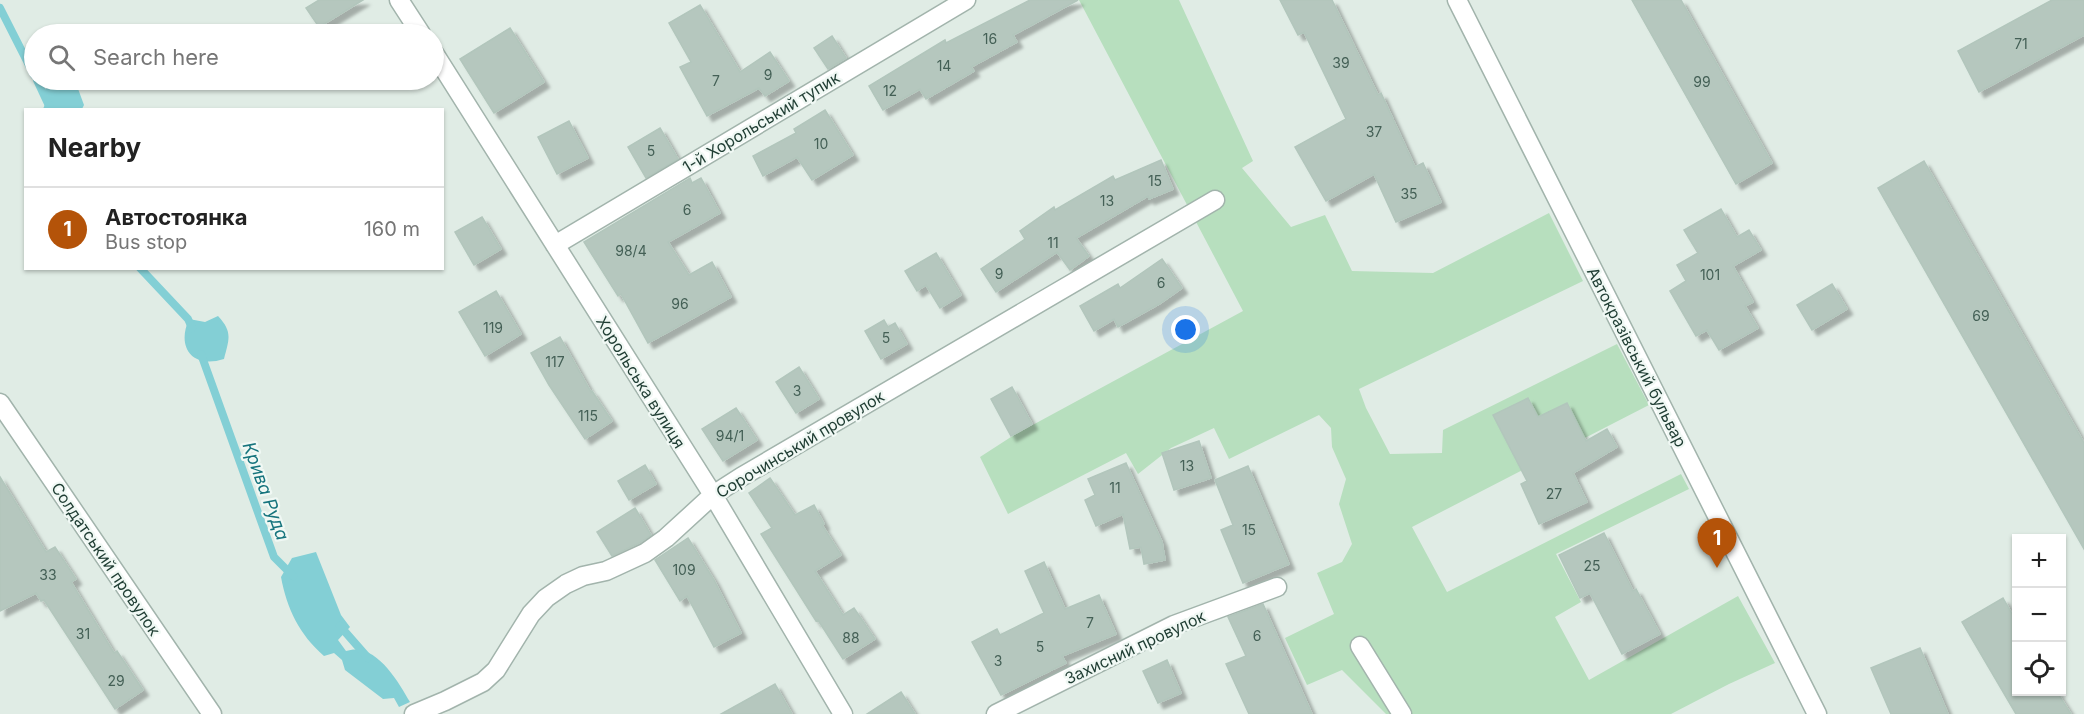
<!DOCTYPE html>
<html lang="en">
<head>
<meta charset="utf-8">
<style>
  :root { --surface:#fff; --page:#f2f2f2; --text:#222; --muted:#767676; --line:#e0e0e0; --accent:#b45309 }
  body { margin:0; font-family:Inter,sans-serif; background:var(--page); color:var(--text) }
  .controls { position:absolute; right:18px; bottom:18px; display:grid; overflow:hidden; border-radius:0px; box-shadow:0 2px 4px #0004 }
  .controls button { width:54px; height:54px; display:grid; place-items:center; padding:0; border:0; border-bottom:2px solid var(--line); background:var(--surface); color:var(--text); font:30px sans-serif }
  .you { position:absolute; left:1186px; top:330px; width:21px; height:21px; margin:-15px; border:4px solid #fff; border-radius:50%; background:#1a73e8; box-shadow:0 0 0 9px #1a73e833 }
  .badge { display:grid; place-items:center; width:39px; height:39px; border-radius:50%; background:var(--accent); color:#fff; font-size:20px; font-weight:700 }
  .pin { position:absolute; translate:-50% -50px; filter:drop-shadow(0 2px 3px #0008) }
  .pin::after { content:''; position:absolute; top:32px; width:21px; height:18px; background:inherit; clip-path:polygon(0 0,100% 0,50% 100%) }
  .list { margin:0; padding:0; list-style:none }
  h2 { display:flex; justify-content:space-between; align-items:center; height:78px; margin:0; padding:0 24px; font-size:26px }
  h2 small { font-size:20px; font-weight:400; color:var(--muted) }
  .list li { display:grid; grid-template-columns:39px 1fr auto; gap:18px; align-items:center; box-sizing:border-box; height:84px; padding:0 24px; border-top:2px solid var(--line) }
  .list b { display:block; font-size:22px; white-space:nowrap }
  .list p { margin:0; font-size:20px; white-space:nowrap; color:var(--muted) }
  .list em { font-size:20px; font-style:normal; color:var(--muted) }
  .icon { flex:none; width:33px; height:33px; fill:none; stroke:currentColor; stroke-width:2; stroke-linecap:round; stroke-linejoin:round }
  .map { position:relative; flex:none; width:2084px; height:714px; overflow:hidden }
  .search { position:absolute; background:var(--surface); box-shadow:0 2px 4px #0004; left:24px; top:24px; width:420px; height:66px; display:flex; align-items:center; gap:15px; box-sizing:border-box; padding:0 21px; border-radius:33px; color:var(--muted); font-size:22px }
  .panel { position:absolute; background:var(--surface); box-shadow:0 2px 4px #0004; left:24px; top:108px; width:420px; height:162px; border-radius:0px }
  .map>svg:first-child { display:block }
  .green { fill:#b7dfbe }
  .water { fill:#83cfd5 }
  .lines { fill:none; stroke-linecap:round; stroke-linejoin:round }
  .stream { stroke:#83cfd5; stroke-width:8 }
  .building { fill:#b5c7be; stroke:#b2c6bc; stroke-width:1.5; filter:url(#shadow) }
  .minor-casing { stroke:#a2b4ac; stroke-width:21 }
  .minor { stroke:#fff; stroke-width:18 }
  .labels { text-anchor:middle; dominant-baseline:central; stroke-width:4.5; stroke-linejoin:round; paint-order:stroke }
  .number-label { font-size:14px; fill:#446056 }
  .street-label { font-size:16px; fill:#1f3d33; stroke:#f0f8f4 }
  .water-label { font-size:18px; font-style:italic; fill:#16747d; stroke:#f0f8f4 }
</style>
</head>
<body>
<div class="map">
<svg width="2084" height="714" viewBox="0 0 2084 714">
  <defs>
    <filter id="shadow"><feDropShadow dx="5.5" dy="5.5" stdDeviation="1.5" flood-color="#0004"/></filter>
  </defs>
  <rect width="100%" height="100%" fill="#e0ece5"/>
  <!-- green -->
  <path class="green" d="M 1079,0 L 1179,0 L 1253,161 L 1242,168 L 1291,227 L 1325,215 L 1352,271 L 1433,273 L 1549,213 L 1583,281 L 1359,389 L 1366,408 L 1390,454 L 1442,453 L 1443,430 L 1617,344 L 1649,405 L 1412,527 L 1447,592 L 1681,474 L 1689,489 L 1556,554 L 1581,602 L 1555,617 L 1589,680 L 1738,596 L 1775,663 L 1729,684 L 1671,714 L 1386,714 L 1342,670 L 1307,685 L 1285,638 L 1334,614 L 1317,573 L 1342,562 L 1352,544 L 1339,504 L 1346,479 L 1332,447 L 1331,428 L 1319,415 L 1229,459 L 1214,428 L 1171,448 L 1138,474 L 1126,453 L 1008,514 L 980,457 L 1014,435 L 1243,311 Z"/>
  <!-- water -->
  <path class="water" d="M 51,80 L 77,86 L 84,105 L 82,109 L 43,109 L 46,102 L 42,96 Z
    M 218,316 C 233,332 229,339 224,359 C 193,369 176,348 189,319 L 205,322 Z
    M 316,552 L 341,615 L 350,627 L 338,640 L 346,651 C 375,641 398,681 410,702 L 399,707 L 394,698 L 383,699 L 345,670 L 342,660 L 334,653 L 324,656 C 299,634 287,609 281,577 L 292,558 Z"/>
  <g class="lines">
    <!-- stream -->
    <path class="stream" d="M 0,8 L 34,75
      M 37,80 L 51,110
      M 140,268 L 188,319 L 192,328
      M 201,354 L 274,557 L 293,576
      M 340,626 L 368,658"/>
  </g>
  <!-- building -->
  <path class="building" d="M 319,0 L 363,0 L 319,27 L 306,8 Z
    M 1030,0 L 1078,0 L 1013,35 L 1017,42 L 971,67 L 974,71 L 926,99 L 920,89 L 883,110 L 869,86 L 945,40 L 946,43 Z
    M 1280,0 L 1332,0 L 1378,95 L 1381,93 L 1415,167 L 1423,163 L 1441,202 L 1396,222 L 1374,174 L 1326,201 L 1295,147 L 1346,119 L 1304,32 L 1298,35 Z
    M 1632,0 L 1681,0 L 1772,163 L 1736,184 Z
    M 2052,0 L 2084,0 L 2084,35 L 1979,92 L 1958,51 Z
    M 700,5 L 740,72 L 770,52 L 789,81 L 765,96 L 759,88 L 707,116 L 680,67 L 691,62 L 669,23 Z
    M 510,28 L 544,82 L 494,113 L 460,59 Z
    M 832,36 L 846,58 L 828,69 L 814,48 Z
    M 825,110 L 853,155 L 812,180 L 797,157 L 763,176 L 753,156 L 796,133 L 794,129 Z
    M 569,121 L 588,158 L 557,174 L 538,137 Z
    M 660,128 L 678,159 L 646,178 L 628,147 Z
    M 1161,160 L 1173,189 L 1149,199 L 1148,196 L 1076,238 L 1089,256 L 1070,270 L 1057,252 L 996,292 L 981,269 L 1025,239 L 1020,231 L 1054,207 L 1055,210 L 1113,176 L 1115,180 Z
    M 1924,161 L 2084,443 L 2084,549 L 1878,188 Z
    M 690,178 L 692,183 L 701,178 L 720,213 L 668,242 L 689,275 L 712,262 L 731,297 L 648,343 L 621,294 L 618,296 L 584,242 Z
    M 1721,209 L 1737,237 L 1749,230 L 1761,250 L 1733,266 L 1753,302 L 1745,306 L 1758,328 L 1719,350 L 1707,330 L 1696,336 L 1670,291 L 1686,281 L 1677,265 L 1698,253 L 1684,230 Z
    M 482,217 L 501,249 L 474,265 L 455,232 Z
    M 936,253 L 961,295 L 940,308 L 926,285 L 917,291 L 905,271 Z
    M 1162,259 L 1182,288 L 1159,304 L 1118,327 L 1114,319 L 1094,331 L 1080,306 L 1118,284 L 1120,288 Z
    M 1832,284 L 1847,309 L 1812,330 L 1797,305 Z
    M 496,291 L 521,334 L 485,356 L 459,312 Z
    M 884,320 L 888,327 L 895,323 L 907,344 L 881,359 L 865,331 Z
    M 560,337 L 591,392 L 592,391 L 612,421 L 585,439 L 549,385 L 531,353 Z
    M 799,367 L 819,399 L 796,413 L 776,382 Z
    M 1012,387 L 1032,424 L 1011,436 L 991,399 Z
    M 1528,398 L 1538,417 L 1567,403 L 1586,441 L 1607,429 L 1617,447 L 1573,473 L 1587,502 L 1539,524 L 1521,484 L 1527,481 L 1493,415 Z
    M 736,408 L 757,440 L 723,461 L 702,429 Z
    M 1199,441 L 1211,478 L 1174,490 L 1162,453 Z
    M 1126,463 L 1162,542 L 1165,560 L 1144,564 L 1141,547 L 1130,549 L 1123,514 L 1096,526 L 1085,500 L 1095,495 L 1088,479 Z
    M 645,465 L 656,484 L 629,500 L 618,481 Z
    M 1248,466 L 1289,564 L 1243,583 L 1221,530 L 1233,525 L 1215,480 Z
    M 0,477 L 46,552 L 55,547 L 76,579 L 71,582 L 114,653 L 117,651 L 143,690 L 115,709 L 44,600 L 41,601 L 36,593 L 0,611 Z
    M 770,478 L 795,515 L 814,505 L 824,524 L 822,525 L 841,555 L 815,571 L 843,615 L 854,608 L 875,639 L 843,659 L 818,620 L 816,621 L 761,534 L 772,528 L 749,493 Z
    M 635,508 L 651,535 L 639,543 L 612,556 L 597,532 Z
    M 1604,533 L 1633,591 L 1636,589 L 1660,634 L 1622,654 L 1590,593 L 1580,598 L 1559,555 Z
    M 688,538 L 714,580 L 741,633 L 714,647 L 687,596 L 680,601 L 655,560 Z
    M 1044,562 L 1065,609 L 1099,595 L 1116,634 L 1062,656 L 1066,663 L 1001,695 L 972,642 L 997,629 L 1000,635 L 1044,613 L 1025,571 Z
    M 2003,598 L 2016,621 L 2016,692 L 2057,692 L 2071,714 L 2016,714 L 1962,622 Z
    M 1263,604 L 1312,714 L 1249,714 L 1226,664 L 1246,656 L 1228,617 Z
    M 1920,648 L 1948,714 L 1891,714 L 1871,668 Z
    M 1167,660 L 1181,693 L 1158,703 L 1143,671 Z
    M 775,684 L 792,714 L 721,714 Z
    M 901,692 L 915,714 L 867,714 Z"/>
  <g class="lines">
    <defs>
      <path id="minor" d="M 399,0 L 421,34
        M 1457,0 L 1817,714
        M 434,53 L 713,495 L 843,714
        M 555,245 L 966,0
        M 0,403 L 212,714
        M 1360,646 L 1402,714
        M 414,714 L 445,701 L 483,682 L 496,670 L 531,614 L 546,598 L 566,584 L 583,576 L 606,571 L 645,553 L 666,538 L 713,495 L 741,477 L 1215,200
        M 996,714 L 1174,625 L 1277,587"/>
    </defs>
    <!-- minor casing -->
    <use href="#minor" class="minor-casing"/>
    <!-- minor -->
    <use href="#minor" class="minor"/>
  </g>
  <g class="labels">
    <!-- number labels -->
    <g class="number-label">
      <text x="990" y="38">16</text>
      <text x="2021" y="43">71</text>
      <text x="1341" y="62">39</text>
      <text x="944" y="65">14</text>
      <text x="768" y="74">9</text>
      <text x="716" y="80">7</text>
      <text x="1702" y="81">99</text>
      <text x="890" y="90">12</text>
      <text x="1374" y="131">37</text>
      <text x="821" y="143">10</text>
      <text x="651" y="150">5</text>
      <text x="1155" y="180">15</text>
      <text x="1409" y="193">35</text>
      <text x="1107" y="200">13</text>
      <text x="687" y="209">6</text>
      <text x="1053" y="242">11</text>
      <text x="631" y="250">98/4</text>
      <text x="999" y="273">9</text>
      <text x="1710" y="274">101</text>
      <text x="1161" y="282">6</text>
      <text x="680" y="303">96</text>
      <text x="1981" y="315">69</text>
      <text x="493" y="327">119</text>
      <text x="886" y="337">5</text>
      <text x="555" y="361">117</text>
      <text x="797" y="390">3</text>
      <text x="588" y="415">115</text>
      <text x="730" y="435">94/1</text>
      <text x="1187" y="465">13</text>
      <text x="1115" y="487">11</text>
      <text x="1554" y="493">27</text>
      <text x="1249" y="529">15</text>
      <text x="1592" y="565">25</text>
      <text x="684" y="569">109</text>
      <text x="48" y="574">33</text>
      <text x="1090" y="622">7</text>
      <text x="83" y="633">31</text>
      <text x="1257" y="635">6</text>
      <text x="851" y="637">88</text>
      <text x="1040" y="646">5</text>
      <text x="998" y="660">3</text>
      <text x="116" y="680">29</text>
    </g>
    <!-- street labels -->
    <g class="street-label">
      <text transform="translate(761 122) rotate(-31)">1-й Хорольський тупик</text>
      <text transform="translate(1637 357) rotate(63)">Автокразівський бульвар</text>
      <text transform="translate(641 382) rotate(58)">Хорольська вулиця</text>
      <text transform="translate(800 444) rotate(-31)">Сорочинський провулок</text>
      <text transform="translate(106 559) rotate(56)">Солдатський провулок</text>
      <text transform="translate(1135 647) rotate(-25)">Захисний провулок</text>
    </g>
    <!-- water labels -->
    <g class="water-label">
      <text transform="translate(266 491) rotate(70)">Крива Руда</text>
    </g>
  </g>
</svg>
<div class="controls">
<button>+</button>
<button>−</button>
<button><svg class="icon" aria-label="locate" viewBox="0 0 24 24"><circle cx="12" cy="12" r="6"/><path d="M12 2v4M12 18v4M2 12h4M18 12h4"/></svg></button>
</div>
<div class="you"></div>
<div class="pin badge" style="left:1717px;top:568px">1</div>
<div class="search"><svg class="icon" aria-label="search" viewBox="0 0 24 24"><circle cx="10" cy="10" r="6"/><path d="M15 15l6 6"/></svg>Search here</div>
<section class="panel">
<h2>Nearby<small></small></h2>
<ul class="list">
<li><span class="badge">1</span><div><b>Автостоянка</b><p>Bus stop</p></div><em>160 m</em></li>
</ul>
</section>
</div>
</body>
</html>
